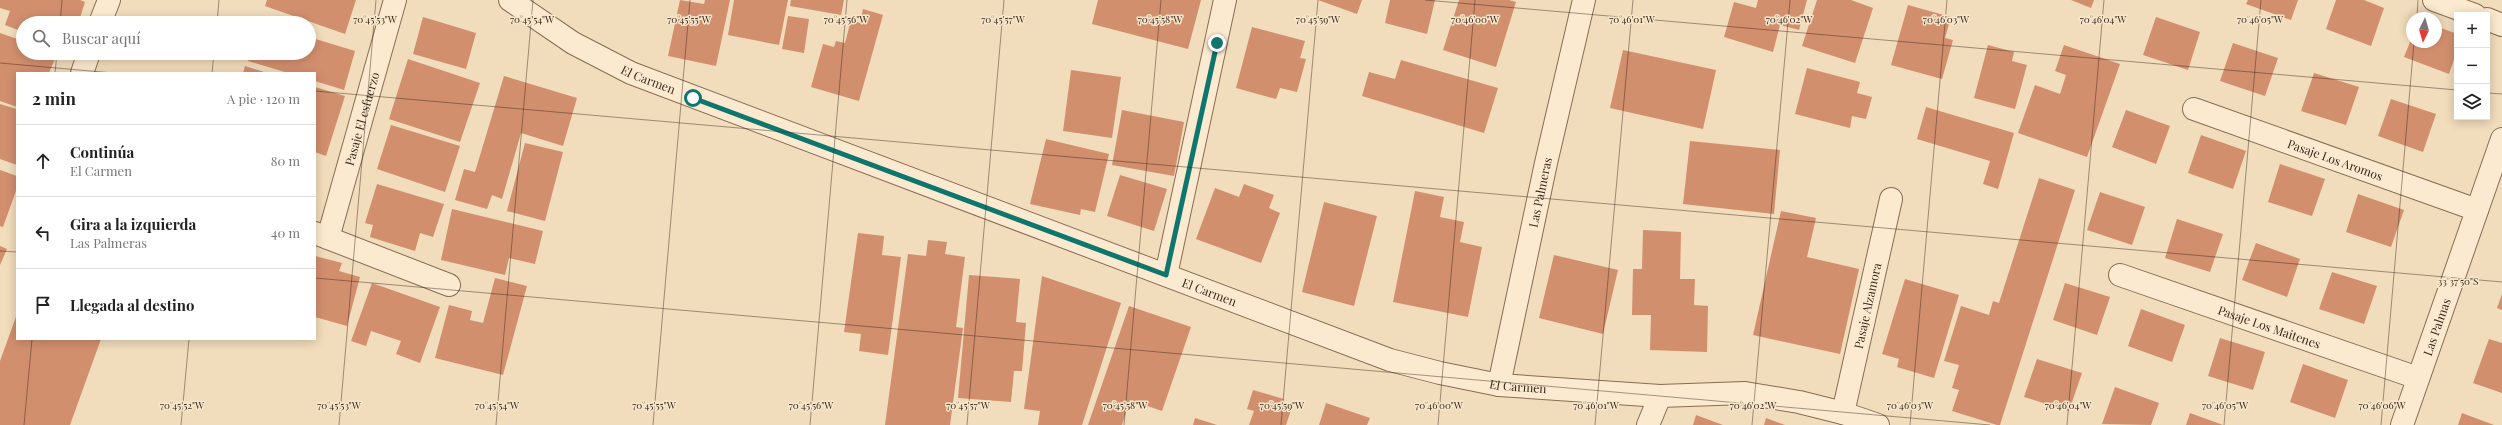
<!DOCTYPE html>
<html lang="es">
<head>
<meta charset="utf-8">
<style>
  :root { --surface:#fff; --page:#f6f6f6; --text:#222; --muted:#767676; --line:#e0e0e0 }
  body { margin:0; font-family:"Playfair Display",serif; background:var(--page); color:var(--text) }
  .controls { position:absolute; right:12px; top:12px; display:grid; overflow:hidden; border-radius:0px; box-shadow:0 2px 10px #0003 }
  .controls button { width:36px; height:36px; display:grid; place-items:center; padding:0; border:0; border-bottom:1px solid var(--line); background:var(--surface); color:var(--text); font:20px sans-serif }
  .compass { position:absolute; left:2406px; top:12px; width:36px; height:36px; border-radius:50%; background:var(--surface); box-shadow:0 2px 10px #0003; rotate:185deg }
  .stop { position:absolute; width:12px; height:12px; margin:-9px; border:3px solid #0f766e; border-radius:50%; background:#fff }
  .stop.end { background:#0f766e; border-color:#fff; box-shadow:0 1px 4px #0008 }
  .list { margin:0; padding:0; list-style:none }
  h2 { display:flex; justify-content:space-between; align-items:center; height:52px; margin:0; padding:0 16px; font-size:17px }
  h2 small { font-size:13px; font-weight:400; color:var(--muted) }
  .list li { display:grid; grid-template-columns:26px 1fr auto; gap:12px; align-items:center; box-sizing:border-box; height:72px; padding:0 16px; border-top:1px solid var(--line) }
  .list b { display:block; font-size:15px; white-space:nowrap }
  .list p { margin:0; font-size:13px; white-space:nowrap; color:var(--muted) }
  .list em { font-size:13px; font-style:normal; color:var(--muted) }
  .icon { flex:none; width:22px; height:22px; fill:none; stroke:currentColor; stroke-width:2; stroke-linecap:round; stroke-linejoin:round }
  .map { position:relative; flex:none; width:2502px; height:425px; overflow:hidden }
  .search { position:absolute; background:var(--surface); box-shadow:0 2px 10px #0003; left:16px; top:16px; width:300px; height:44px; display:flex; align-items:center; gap:10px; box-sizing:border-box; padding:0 14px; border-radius:22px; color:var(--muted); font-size:15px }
  .panel { position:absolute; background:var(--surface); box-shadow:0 2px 10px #0003; left:16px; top:72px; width:300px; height:268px; border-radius:0px }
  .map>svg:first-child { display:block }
  .building { fill:#d28f6e }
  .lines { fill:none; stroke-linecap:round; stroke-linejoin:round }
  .minor-casing { stroke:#896c54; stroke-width:24 }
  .minor { stroke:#fbeacf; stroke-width:22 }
  .route { stroke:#0f766e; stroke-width:5 }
  .ticks { fill:none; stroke:#37261a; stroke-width:1; stroke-opacity:0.45 }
  .labels { text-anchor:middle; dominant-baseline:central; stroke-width:3; stroke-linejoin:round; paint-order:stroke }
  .street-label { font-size:12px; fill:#37261a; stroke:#f8e7cb }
  .ticks-label { font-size:10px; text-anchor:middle; fill:#37261a; stroke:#f8e7cb; stroke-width:3; stroke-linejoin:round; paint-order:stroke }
</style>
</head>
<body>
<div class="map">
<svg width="2502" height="425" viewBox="0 0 2502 425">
  <rect width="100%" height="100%" fill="#f1dcbb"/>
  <!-- building -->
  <path class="building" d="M 0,0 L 80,0 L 85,2 L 79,21 L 73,19 L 71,23 L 23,23 L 23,32 L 5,25 L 10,11 L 0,8 Z
    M 267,0 L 356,0 L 345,34 L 265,6 Z
    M 680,0 L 704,4 L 705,0 L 730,0 L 716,66 L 668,56 Z
    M 734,0 L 788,0 L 779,45 L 728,35 Z
    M 791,0 L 844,0 L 841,15 L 790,6 Z
    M 1098,0 L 1201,0 L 1188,49 L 1092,24 Z
    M 1318,0 L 1362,0 L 1357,14 Z
    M 1390,0 L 1435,0 L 1427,34 L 1385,23 Z
    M 1459,0 L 1509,0 L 1516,2 L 1496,67 L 1443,50 Z
    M 1758,0 L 1807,0 L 1799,30 L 1780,25 L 1773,52 L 1724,37 L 1734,2 L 1756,8 Z
    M 1817,0 L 1851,0 L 1873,8 L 1855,63 L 1802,46 Z
    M 2071,0 L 2094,0 L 2091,8 Z
    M 2248,0 L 2298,0 L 2291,20 L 2246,4 Z
    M 2336,0 L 2364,0 L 2384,8 L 2371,46 L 2326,29 Z
    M 1908,5 L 1951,17 L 1945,38 L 1953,40 L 1942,79 L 1891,65 Z
    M 863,9 L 883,15 L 859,101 L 811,87 L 823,44 L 834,47 L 836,41 L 845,43 L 851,20 L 860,23 Z
    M 788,16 L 809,19 L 804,53 L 782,49 Z
    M 423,17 L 476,33 L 466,69 L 413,54 Z
    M 2156,17 L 2200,32 L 2188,70 L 2143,55 Z
    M 2436,26 L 2457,34 L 2457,51 L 2449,74 L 2404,57 L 2412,37 L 2412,42 L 2436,42 Z
    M 1252,27 L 1305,41 L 1300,58 L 1306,59 L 1297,92 L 1280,88 L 1276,99 L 1236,88 Z
    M 0,33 L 23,41 L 23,53 L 57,54 L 49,73 L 17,73 L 17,107 L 0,101 Z
    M 309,37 L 355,51 L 344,90 L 315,81 L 315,73 L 288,73 L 248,61 L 250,53 L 309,53 Z
    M 2233,43 L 2278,58 L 2265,96 L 2220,81 Z
    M 1988,45 L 2014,52 L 2012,61 L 2027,65 L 2015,109 L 1974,98 Z
    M 2064,45 L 2120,64 L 2087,157 L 2018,133 L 2035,85 L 2060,94 L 2066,75 L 2055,71 Z
    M 1623,50 L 1716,70 L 1703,129 L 1610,108 Z
    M 408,59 L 480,83 L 460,142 L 389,119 Z
    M 1401,60 L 1498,88 L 1484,133 L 1362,96 L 1369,72 L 1395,79 Z
    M 245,66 L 267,73 L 243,73 Z
    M 1807,68 L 1860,82 L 1857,93 L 1872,97 L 1866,119 L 1852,116 L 1850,128 L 1795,114 Z
    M 1071,70 L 1121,77 L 1112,138 L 1063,131 Z
    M 2314,73 L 2359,87 L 2346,125 L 2301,111 Z
    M 504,76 L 577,98 L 563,146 L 521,133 L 502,199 L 492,195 L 487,209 L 455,200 L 464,169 L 475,172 Z
    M 315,87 L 345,96 L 326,156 L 315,152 Z
    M 2391,99 L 2436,114 L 2423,152 L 2378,136 Z
    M 0,104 L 17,109 L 17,165 L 0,159 Z
    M 1926,107 L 2014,133 L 1998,189 L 1983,184 L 1990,161 L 1917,139 Z
    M 1122,110 L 1184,122 L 1174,176 L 1112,165 Z
    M 2126,110 L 2170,126 L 2156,164 L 2112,147 Z
    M 391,125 L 460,146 L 445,192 L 377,169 Z
    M 2201,135 L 2246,151 L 2233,189 L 2188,173 Z
    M 1046,139 L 1109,154 L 1095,212 L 1081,209 L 1080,215 L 1030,204 Z
    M 1690,141 L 1780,150 L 1774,214 L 1683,204 Z
    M 525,143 L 563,152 L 545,221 L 507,211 Z
    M 2280,164 L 2325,179 L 2312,216 L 2268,202 Z
    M 0,170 L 17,176 L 17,188 L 3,227 L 0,226 Z
    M 1120,175 L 1167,189 L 1154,231 L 1107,216 Z
    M 2039,178 L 2075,190 L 2000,425 L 1997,425 L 1952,411 L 1959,390 L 1952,388 L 1959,365 L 1944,361 L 1961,306 L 1989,315 L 1993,301 L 1999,303 Z
    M 377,184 L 444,204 L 433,237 L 420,233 L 415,251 L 370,237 L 373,225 L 365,223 Z
    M 1244,184 L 1274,195 L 1269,208 L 1280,213 L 1261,263 L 1196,239 L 1215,188 L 1239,197 Z
    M 1415,191 L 1444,197 L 1440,217 L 1464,222 L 1460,242 L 1482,247 L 1468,317 L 1393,302 Z
    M 2100,192 L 2145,207 L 2132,245 L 2087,230 Z
    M 2358,194 L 2404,210 L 2391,247 L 2346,232 Z
    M 1324,202 L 1377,216 L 1354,306 L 1302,292 Z
    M 452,209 L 543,231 L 535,264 L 509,258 L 505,275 L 441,260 Z
    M 1781,211 L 1816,218 L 1807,257 L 1859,269 L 1840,354 L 1753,335 Z
    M 2177,219 L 2223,234 L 2210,272 L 2165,258 Z
    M 1643,230 L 1681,232 L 1680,279 L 1695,279 L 1694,305 L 1708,306 L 1707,352 L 1650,350 L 1651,315 L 1632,315 L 1633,269 L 1642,269 Z
    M 858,233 L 884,236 L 882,255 L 901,257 L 888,355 L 859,351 L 861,334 L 844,332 Z
    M 928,240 L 947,242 L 945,254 L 965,257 L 956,327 L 963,328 L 950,425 L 885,425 L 908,254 L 926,256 Z
    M 2256,243 L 2300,259 L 2287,297 L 2242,280 Z
    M 0,246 L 7,249 L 0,265 Z
    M 1554,255 L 1618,270 L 1603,334 L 1539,318 Z
    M 315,256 L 342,263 L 339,271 L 360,277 L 347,326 L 315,317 Z
    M 2332,272 L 2377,286 L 2364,324 L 2319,309 Z
    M 969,275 L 1020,279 L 1016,322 L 1026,323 L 1022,371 L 1014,371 L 1011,402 L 958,398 Z
    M 1042,276 L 1121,303 L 1082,425 L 1038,425 L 1040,411 L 1024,409 Z
    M 495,278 L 527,286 L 503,375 L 435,358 L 449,305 L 472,311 L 470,320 L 483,323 Z
    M 1905,279 L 1959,295 L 1934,378 L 1897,367 L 1899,359 L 1882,354 Z
    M 372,283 L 440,307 L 420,363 L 396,354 L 401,341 L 371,331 L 366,346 L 351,341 Z
    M 2065,283 L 2110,297 L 2097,335 L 2053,320 Z
    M 2502,294 L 2502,310 L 2497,308 Z
    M 1129,306 L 1191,327 L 1162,411 L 1130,400 L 1122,425 L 1088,425 Z
    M 2141,309 L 2185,325 L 2172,362 L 2128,346 Z
    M 17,314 L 17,339 L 101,339 L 70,425 L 0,425 L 0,361 Z
    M 2220,338 L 2265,352 L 2253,390 L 2208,376 Z
    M 2489,339 L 2502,343 L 2502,393 L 2473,383 Z
    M 2037,359 L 2082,373 L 2069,411 L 2024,397 Z
    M 2303,364 L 2348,380 L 2335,418 L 2290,402 Z
    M 2115,387 L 2159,403 L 2151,425 L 2102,424 Z
    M 1253,390 L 1284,399 L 1282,404 L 1292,407 L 1286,425 L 1249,425 L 1254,411 L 1247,409 Z
    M 1326,403 L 1370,418 L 1367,425 L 1319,425 Z
    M 2190,413 L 2223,425 L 2186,425 Z
    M 2462,413 L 2494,425 L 2458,425 Z
    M 1696,415 L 1723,425 L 1693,425 Z
    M 1195,418 L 1217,425 L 1193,425 Z
    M 1766,418 L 1785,425 L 1764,425 Z"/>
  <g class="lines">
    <defs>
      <g id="minor">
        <path id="s1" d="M 510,0 L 573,43 L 631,73 L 1390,360 L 1440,373 L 1499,385 L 1660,396 L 1745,393 L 1799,402 L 1843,413 L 1878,425"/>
        <path d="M 2434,0 L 2475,15"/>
        <path d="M 2487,19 L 2502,25"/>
        <path d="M 100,23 L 109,0"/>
        <path d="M 82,73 L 89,53"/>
        <path id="s2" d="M 2194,109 L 2477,210"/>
        <path d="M 315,233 L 449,285"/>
        <path id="s3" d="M 328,238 L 395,0"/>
        <path d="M 1166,275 L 1225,0"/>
        <path id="s4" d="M 2120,275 L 2418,378"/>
        <path id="s5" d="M 1499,385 L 1546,163 L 1584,0"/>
        <path id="s6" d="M 1843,413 L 1891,199"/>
        <path d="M 1648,425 L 1660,396"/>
        <path id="s7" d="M 2402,425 L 2502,139"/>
      </g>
    </defs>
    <!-- minor casing -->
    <use href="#minor" class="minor-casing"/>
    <!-- minor -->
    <use href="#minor" class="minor"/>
  </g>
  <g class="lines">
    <!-- route -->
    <path class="route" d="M 693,98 L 1166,275 L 1217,43"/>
  </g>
  <!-- ticks -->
  <path class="ticks" d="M 1425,0 L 2457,90M 2417,18 L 2418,0M 60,23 L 62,0M 217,23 L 219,0M 0,63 L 113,73M 55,73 L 57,53M 212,73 L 214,53M 315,91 L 2502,282M 2487,93 L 2502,94M 0,251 L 17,252M 315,278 L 1990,425M 24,425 L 32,339M 181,425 L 189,339M 339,425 L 376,0M 496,425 L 533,0M 653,425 L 690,0M 810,425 L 847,0M 967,425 L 1004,0M 1124,425 L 1161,0M 1281,425 L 1318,0M 1438,425 L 1475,0M 1595,425 L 1633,0M 1752,425 L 1790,0M 1910,425 L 1947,0M 2067,425 L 2104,0M 2224,425 L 2261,0M 2381,425 L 2414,42"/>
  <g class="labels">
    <!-- street labels -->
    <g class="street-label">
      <text stroke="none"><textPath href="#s1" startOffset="160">El Carmen</textPath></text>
      <text stroke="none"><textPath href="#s3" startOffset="124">Pasaje El esfuerzo</textPath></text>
      <text stroke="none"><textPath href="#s2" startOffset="150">Pasaje Los Aromos</textPath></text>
      <text stroke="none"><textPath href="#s5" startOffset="197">Las Palmeras</textPath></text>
      <text stroke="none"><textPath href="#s1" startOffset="760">El Carmen</textPath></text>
      <text stroke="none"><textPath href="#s6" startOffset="110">Pasaje Alzamora</textPath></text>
      <text stroke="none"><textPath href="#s4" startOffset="158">Pasaje Los Maitenes</textPath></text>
      <text stroke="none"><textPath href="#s7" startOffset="104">Las Palmas</textPath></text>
      <text stroke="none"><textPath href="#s1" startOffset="1084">El Carmen</textPath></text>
    </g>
  </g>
  <g class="ticks-label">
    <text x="375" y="23">70°45'53"W</text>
    <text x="532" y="23">70°45'54"W</text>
    <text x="689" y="23">70°45'55"W</text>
    <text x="846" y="23">70°45'56"W</text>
    <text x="1003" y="23">70°45'57"W</text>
    <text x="1160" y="23">70°45'58"W</text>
    <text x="1318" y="23">70°45'59"W</text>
    <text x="1475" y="23">70°46'00"W</text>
    <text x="1632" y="23">70°46'01"W</text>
    <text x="1789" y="23">70°46'02"W</text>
    <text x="2260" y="23">70°46'05"W</text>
    <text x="1946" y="23">70°46'03"W</text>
    <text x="2103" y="23">70°46'04"W</text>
    <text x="2458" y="285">33°37'50"S</text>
    <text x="182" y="409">70°45'52"W</text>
    <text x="339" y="409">70°45'53"W</text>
    <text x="497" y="409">70°45'54"W</text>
    <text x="654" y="409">70°45'55"W</text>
    <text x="811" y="409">70°45'56"W</text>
    <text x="968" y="409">70°45'57"W</text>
    <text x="1125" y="409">70°45'58"W</text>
    <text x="1282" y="409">70°45'59"W</text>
    <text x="1439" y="409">70°46'00"W</text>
    <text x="1596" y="409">70°46'01"W</text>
    <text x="1753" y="409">70°46'02"W</text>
    <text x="1910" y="409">70°46'03"W</text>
    <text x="2068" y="409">70°46'04"W</text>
    <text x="2225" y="409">70°46'05"W</text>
    <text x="2382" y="409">70°46'06"W</text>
  </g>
</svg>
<div class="controls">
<button>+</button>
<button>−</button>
<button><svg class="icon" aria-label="layers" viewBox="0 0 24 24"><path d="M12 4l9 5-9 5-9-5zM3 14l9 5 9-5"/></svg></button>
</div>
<svg class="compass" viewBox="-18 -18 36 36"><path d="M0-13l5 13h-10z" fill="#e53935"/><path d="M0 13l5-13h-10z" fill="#767676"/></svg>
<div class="stop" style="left:693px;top:98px"></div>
<div class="stop end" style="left:1217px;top:43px"></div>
<div class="search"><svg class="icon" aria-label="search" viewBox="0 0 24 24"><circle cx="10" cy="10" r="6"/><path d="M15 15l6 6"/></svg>Buscar aquí</div>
<section class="panel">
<h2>2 min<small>A pie · 120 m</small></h2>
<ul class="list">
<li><svg class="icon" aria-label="ahead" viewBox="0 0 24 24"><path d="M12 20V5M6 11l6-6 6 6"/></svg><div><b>Continúa</b><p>El Carmen</p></div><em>80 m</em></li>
<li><svg class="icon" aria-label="left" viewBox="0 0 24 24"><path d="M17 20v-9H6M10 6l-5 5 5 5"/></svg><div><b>Gira a la izquierda</b><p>Las Palmeras</p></div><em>40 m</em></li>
<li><svg class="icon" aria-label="arrive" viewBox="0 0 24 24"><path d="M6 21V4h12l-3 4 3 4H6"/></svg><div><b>Llegada al destino</b></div></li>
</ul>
</section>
</div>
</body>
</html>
